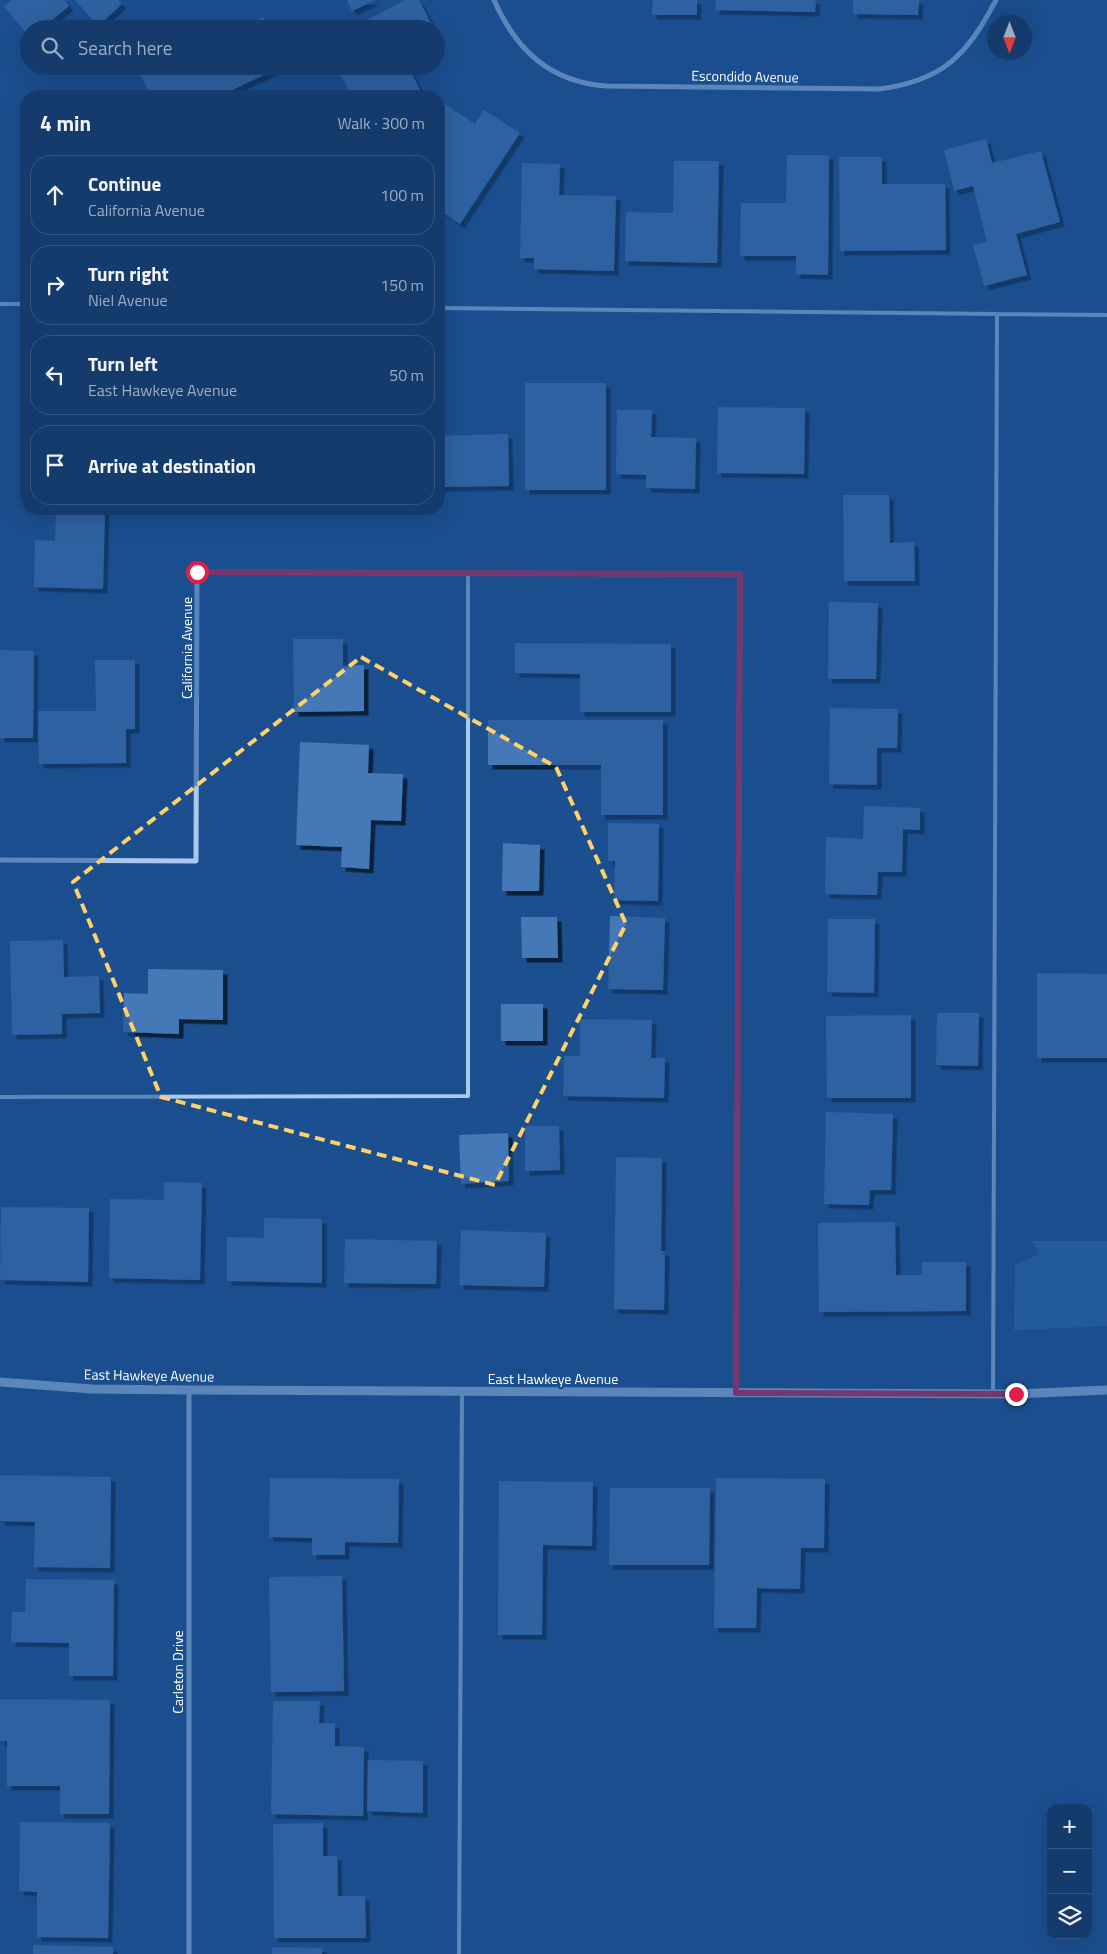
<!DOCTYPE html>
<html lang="en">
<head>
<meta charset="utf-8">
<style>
  :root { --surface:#143b6b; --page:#1d4271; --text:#f1f3f6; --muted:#9dadc1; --line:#33557e }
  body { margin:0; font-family:"Titillium Web",sans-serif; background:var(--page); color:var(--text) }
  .controls { position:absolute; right:15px; bottom:15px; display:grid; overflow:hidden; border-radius:10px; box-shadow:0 5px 20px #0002 }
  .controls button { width:45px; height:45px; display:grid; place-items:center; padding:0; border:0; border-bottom:1px solid var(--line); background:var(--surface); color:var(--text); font:25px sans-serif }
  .compass { position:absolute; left:987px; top:15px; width:45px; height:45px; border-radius:50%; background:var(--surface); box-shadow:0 5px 20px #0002; rotate:180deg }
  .stop { position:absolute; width:15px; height:15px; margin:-11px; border:4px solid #e11d48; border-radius:50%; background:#fff }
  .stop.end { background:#e11d48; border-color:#fff; box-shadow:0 1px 5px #0008 }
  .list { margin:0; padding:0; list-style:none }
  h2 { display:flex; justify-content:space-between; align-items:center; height:65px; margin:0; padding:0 20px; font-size:21px }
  h2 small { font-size:16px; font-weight:400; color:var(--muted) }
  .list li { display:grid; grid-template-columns:32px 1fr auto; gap:15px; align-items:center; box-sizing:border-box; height:80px; margin:0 10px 10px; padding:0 10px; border:1px solid var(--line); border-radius:20px }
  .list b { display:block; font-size:19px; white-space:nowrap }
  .list p { margin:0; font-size:16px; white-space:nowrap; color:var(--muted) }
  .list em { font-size:16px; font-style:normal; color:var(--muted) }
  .icon { flex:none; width:28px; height:28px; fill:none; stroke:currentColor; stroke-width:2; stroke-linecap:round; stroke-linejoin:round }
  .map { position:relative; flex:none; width:1107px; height:1954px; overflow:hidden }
  .search { position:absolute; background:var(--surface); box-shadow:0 5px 20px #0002; left:20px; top:20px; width:425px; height:55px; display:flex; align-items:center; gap:12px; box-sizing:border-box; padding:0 18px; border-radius:28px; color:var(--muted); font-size:19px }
  .panel { position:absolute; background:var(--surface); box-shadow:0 5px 20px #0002; left:20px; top:90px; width:425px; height:425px; border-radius:20px }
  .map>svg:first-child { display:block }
  .green { fill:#2e69ad }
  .building { fill:#4478b7; filter:url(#shadow) }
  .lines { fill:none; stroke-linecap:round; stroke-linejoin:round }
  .service { stroke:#a9c9ee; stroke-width:4 }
  .minor { stroke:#a9c9ee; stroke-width:5 }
  .tertiary { stroke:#a9c9ee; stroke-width:9 }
  .route { stroke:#e11d48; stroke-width:6 }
  .marked { fill:none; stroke:#ffd166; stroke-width:4; stroke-dasharray:10 6; stroke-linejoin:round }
  .labels { text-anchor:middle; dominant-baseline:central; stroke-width:4.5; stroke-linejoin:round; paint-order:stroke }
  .street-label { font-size:14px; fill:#fff; stroke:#1b4f8f }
</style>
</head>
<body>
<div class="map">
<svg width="1107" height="1954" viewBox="0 0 1107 1954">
  <defs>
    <filter id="shadow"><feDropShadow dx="4.5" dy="4.5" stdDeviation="0" flood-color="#0009"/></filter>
  </defs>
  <rect width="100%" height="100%" fill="#1b4f8f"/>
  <!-- green -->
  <path class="green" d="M 1032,1241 L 1107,1241 L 1107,1326 L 1014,1330 L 1015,1265 L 1039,1254 Z"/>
  <!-- building -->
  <path class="building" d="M 12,0 L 64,0 L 69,6 L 41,29 L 29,29 L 29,37 L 4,6 Z
    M 75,0 L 118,0 L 122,4 L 98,26 Z
    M 347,0 L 375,0 L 352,11 Z
    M 405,0 L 419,0 L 434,29 L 350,29 Z
    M 653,0 L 697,0 L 697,15 L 652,15 Z
    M 716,0 L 816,0 L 815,12 L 715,10 Z
    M 853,0 L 919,0 L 918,15 L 853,14 Z
    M 263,17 L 268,29 L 238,29 Z
    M 158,66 L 283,66 L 219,96 L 151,96 L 141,75 Z
    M 336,66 L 408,66 L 423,96 L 352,96 Z
    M 439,100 L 475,124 L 484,110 L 520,133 L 460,224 L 439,210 Z
    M 986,139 L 992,163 L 1041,151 L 1060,222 L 1016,234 L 1027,275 L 984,286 L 973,245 L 987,242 L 973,186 L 954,191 L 944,150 Z
    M 787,155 L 829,155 L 828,275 L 796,274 L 796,256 L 740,256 L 741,203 L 786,203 Z
    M 839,157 L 882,157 L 882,184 L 945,184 L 946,250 L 840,251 Z
    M 674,161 L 719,161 L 717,263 L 625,261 L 626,212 L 673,213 Z
    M 522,163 L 560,164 L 559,195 L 616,196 L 614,271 L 534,269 L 534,258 L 520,258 Z
    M 525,383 L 606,383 L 606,490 L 525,490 Z
    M 718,407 L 805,408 L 804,474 L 717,473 Z
    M 617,410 L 652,410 L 651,437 L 696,438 L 695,489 L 646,488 L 646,475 L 616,474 Z
    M 508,434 L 509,486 L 439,487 L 439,436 Z
    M 843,495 L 889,495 L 890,543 L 914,542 L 915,581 L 844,581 Z
    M 56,509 L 105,509 L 103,589 L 34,587 L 35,540 L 55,541 Z
    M 829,602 L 878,603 L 876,679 L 828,679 Z
    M 293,639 L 343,639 L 343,666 L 364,665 L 364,711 L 294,712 Z
    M 515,643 L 671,644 L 671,712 L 580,712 L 580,674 L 515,673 Z
    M 0,650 L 34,651 L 33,738 L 0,738 Z
    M 95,660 L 135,660 L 135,729 L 126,729 L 126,763 L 39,764 L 38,711 L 96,711 Z
    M 830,708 L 898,709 L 897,748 L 877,748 L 877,785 L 829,784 Z
    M 488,720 L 663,720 L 663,815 L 601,815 L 601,765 L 488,765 Z
    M 300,742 L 369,745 L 368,773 L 403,774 L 401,821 L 371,820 L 369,869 L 341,867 L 342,847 L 296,845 Z
    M 864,806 L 920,808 L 920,830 L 903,829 L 902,872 L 878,872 L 877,895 L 825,894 L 826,837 L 863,839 Z
    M 608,823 L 659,824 L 658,901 L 614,900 L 615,861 L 608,861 Z
    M 503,843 L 540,845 L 539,891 L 502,891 Z
    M 610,916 L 665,918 L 663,990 L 608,989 Z
    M 521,917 L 557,917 L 558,958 L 522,958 Z
    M 828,919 L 875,919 L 874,993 L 827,992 Z
    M 63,940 L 64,977 L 99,976 L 100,1013 L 62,1014 L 62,1034 L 12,1035 L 10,941 Z
    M 148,969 L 223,970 L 223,1020 L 179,1019 L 179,1034 L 123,1032 L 124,993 L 148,994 Z
    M 1037,973 L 1107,974 L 1107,1058 L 1037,1058 Z
    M 501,1004 L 543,1004 L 543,1041 L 501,1041 Z
    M 937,1013 L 979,1013 L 978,1066 L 936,1065 Z
    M 911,1015 L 911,1098 L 827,1098 L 826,1016 Z
    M 580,1019 L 652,1020 L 651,1058 L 665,1058 L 664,1098 L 563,1096 L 564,1056 L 580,1056 Z
    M 826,1112 L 893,1114 L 891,1190 L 870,1190 L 869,1205 L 824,1204 Z
    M 525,1126 L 559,1126 L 560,1170 L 525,1171 Z
    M 508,1133 L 509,1181 L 461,1184 L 459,1135 Z
    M 616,1157 L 662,1158 L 661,1251 L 665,1251 L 664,1310 L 614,1309 Z
    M 164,1182 L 202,1183 L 200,1280 L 109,1278 L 110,1199 L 164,1200 Z
    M 1,1207 L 89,1208 L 88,1282 L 0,1280 Z
    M 264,1218 L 322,1219 L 322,1283 L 227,1281 L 227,1237 L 264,1238 Z
    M 895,1222 L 896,1275 L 922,1275 L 922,1262 L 966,1262 L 966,1311 L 819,1312 L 818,1223 Z
    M 461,1230 L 546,1233 L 544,1287 L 459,1285 Z
    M 345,1239 L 437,1241 L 436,1284 L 344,1283 Z
    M 0,1475 L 111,1477 L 110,1568 L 34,1567 L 35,1522 L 0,1521 Z
    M 270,1478 L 399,1479 L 398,1543 L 345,1542 L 345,1555 L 312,1555 L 312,1538 L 269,1537 Z
    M 716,1478 L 825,1479 L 824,1548 L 801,1548 L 800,1589 L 757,1588 L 756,1628 L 714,1628 Z
    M 499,1481 L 593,1482 L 592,1546 L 543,1545 L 542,1635 L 498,1635 Z
    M 610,1488 L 710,1488 L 709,1565 L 609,1565 Z
    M 342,1576 L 344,1691 L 271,1692 L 269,1577 Z
    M 26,1579 L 114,1580 L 113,1676 L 69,1676 L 69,1643 L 11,1642 L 12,1612 L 25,1612 Z
    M 0,1699 L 110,1700 L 109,1814 L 60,1814 L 60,1786 L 7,1786 L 7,1741 L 0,1741 Z
    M 273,1701 L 320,1701 L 319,1723 L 335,1723 L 335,1746 L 364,1747 L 363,1816 L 271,1814 Z
    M 368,1760 L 423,1761 L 423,1813 L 367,1811 Z
    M 20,1822 L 110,1823 L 108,1938 L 37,1937 L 37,1892 L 19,1891 Z
    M 323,1823 L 323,1856 L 337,1856 L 338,1896 L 365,1896 L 366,1938 L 274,1938 L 273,1824 Z
    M 33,1945 L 113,1947 L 113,1954 L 33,1954 Z
    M 272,1947 L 322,1948 L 322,1954 L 272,1954 Z"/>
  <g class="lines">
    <!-- service -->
    <path class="service" d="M 0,304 L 26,304
      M 439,308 L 997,314 L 993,1394
      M 997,314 L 1107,315
      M 0,1097 L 468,1096 L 468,573
      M 459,1954 L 462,1391"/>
    <!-- minor -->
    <path class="minor" d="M 494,0 C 516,50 550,82 606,86 L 879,89 C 943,81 967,55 996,0
      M 0,860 L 196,861 L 197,572 L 740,574 L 736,1393
      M 189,1390 L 189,1954"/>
    <!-- tertiary -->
    <path class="tertiary" d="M 0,1382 L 92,1389 L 189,1390 L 1016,1394 L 1107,1390"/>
  </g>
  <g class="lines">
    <!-- route -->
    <path class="route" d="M 197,572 L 740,574 L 736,1393 L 1016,1394"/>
  </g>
  <!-- marked area -->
  <path d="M0 0H1107V1954H0ZM 361,657 L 556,767 L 626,924 L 495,1185 L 161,1097 L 73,882 Z" fill="#1b4f8f" fill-opacity=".55" fill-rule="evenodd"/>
  <path class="marked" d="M 361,657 L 556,767 L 626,924 L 495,1185 L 161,1097 L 73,882 Z"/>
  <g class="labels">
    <!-- street labels -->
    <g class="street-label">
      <text transform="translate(745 76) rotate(1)">Escondido Avenue</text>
      <text transform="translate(186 648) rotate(-90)">California Avenue</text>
      <text transform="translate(149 1375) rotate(1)">East Hawkeye Avenue</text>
      <text x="553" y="1378">East Hawkeye Avenue</text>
      <text transform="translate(177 1672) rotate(-90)">Carleton Drive</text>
    </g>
  </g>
</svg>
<div class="controls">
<button>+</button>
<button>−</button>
<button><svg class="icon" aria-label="layers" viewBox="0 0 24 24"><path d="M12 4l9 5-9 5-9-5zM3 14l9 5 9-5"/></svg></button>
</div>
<svg class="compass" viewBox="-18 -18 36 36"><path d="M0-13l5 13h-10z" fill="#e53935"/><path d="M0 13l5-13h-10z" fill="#9dadc1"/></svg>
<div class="stop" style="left:197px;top:572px"></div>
<div class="stop end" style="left:1016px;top:1394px"></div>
<div class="search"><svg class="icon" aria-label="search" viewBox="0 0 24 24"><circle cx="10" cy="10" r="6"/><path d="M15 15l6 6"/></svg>Search here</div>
<section class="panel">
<h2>4 min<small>Walk · 300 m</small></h2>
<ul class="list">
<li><svg class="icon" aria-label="ahead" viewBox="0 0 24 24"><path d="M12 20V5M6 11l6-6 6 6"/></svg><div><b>Continue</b><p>California Avenue</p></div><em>100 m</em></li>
<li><svg class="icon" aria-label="right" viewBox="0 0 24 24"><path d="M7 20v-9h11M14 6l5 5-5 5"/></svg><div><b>Turn right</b><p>Niel Avenue</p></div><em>150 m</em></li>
<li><svg class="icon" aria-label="left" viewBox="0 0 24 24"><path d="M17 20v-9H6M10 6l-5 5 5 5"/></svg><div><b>Turn left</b><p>East Hawkeye Avenue</p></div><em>50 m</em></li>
<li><svg class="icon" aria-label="arrive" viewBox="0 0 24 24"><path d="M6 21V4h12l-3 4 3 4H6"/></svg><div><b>Arrive at destination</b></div></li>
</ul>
</section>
</div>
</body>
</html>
